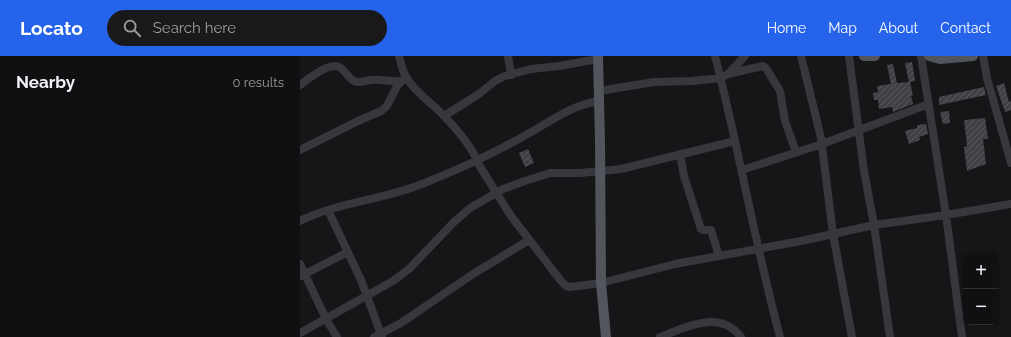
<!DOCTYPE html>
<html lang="en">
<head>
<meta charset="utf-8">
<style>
  :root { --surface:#101012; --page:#19191b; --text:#f1f3f6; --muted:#9c9d9f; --line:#303032; --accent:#2563eb }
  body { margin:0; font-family:Raleway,sans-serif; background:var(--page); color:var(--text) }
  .controls { position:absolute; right:12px; bottom:12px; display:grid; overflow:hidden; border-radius:8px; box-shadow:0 2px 6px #0003 }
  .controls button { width:36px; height:36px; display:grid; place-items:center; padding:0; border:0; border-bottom:1px solid var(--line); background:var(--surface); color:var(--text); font:20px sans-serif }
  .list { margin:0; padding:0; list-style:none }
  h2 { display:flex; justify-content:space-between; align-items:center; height:52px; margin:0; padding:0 16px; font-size:17px }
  h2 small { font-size:13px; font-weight:400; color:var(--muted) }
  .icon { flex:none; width:22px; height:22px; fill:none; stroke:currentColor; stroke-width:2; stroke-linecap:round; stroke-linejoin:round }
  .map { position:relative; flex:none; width:711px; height:281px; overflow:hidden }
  header { display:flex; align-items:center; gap:24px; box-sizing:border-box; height:56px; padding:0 20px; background:var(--accent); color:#fff }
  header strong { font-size:19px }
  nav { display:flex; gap:22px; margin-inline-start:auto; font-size:14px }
  .search { width:280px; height:36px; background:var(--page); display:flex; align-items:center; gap:10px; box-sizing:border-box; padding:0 14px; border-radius:22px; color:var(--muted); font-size:15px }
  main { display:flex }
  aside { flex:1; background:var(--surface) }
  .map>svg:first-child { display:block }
  .building { fill:url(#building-hatch) }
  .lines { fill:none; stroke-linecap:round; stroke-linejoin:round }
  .minor { stroke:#37383d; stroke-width:8 }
  .major { stroke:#53555c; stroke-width:10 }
</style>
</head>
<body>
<header>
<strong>Locato</strong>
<div class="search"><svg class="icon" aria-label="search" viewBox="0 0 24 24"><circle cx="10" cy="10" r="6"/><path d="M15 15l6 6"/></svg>Search here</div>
<nav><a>Home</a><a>Map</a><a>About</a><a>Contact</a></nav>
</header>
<main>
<aside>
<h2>Nearby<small>0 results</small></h2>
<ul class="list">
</ul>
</aside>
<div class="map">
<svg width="711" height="281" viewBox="0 0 711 281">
  <defs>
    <pattern id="building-hatch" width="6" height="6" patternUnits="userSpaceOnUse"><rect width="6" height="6" fill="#404145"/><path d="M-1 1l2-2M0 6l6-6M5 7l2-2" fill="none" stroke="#595a5e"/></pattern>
  </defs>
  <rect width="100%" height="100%" fill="#161618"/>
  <!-- building -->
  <path class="building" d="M 612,6 L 615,25 L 610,26 L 613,40 L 611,40 L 613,48 L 593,56 L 592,51 L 579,53 L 578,44 L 574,44 L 573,37 L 578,36 L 577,30 L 591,28 L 587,9 L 593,8 L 597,27 L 609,26 L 605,7 Z
    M 704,27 L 709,46 L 711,45 L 711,54 L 705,56 L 696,30 Z
    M 684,31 L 686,39 L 639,49 L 639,41 Z
    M 649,55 L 650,67 L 643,68 L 640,56 Z
    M 685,62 L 688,83 L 683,83 L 686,108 L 667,115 L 664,91 L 667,90 L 664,64 Z
    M 626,68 L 628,78 L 619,81 L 620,84 L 609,88 L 605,75 L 617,72 L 617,69 Z
    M 228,93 L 234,107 L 225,111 L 219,97 Z"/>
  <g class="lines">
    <!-- minor -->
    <path class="minor" d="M 99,0 C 101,7 102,14 106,21 C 114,35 129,45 141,57 C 155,71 172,90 179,109 L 211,160 L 261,225 L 266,230 L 270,231 L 301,227 L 375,208 L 501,185 L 574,169 L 646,159 L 711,148
      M 208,0 L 211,19
      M 415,0 C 439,93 455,188 480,281
      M 501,0 L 521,82 L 533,178 L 552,281
      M 549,0 L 564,115 L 574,169 L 590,281
      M 621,0 L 646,159 L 662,281
      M 683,0 L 687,22 L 711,107
      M 428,18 L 463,10 L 466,12 L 480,35 L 485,65 L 496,96
      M 0,29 C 8,23 31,4 41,12 C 46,16 49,23 54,25 C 59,28 65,25 70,24 C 80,23 90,26 101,25
      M 299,35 L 354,26 L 392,25 L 421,22 L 428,18 L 445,0
      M 144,60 L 179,38 L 195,25 L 205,20 L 231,13 L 259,10 L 298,3
      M 0,94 L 58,65 L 81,55 L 87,50 L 97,30 L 106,21
      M 380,98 L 384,120 L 401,173 L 403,174 L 411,174 L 419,200
      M 442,114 L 522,88 L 629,48
      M 28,154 L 61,224 L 82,281
      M 0,165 C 38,146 82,144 122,128 C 155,115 194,97 226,79 C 250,66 271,49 299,45
      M 0,208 L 26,263 L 37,281
      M 1,220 L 48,196
      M 0,277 L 93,225 L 109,213 L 154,166 L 170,152 L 203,133 L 225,125 L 250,117 L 280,117 L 321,113 L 435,85
      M 74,281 L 101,267 L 173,218 L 229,184
      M 360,281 C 386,271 420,253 441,281"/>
    <!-- major -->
    <path class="major" d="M 298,0 L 300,86 L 301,227 L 306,281
      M 564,0 L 575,0
      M 629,0 L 640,3 L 673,0"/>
  </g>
</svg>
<div class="controls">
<button>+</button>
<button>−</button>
</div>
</div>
</main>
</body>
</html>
